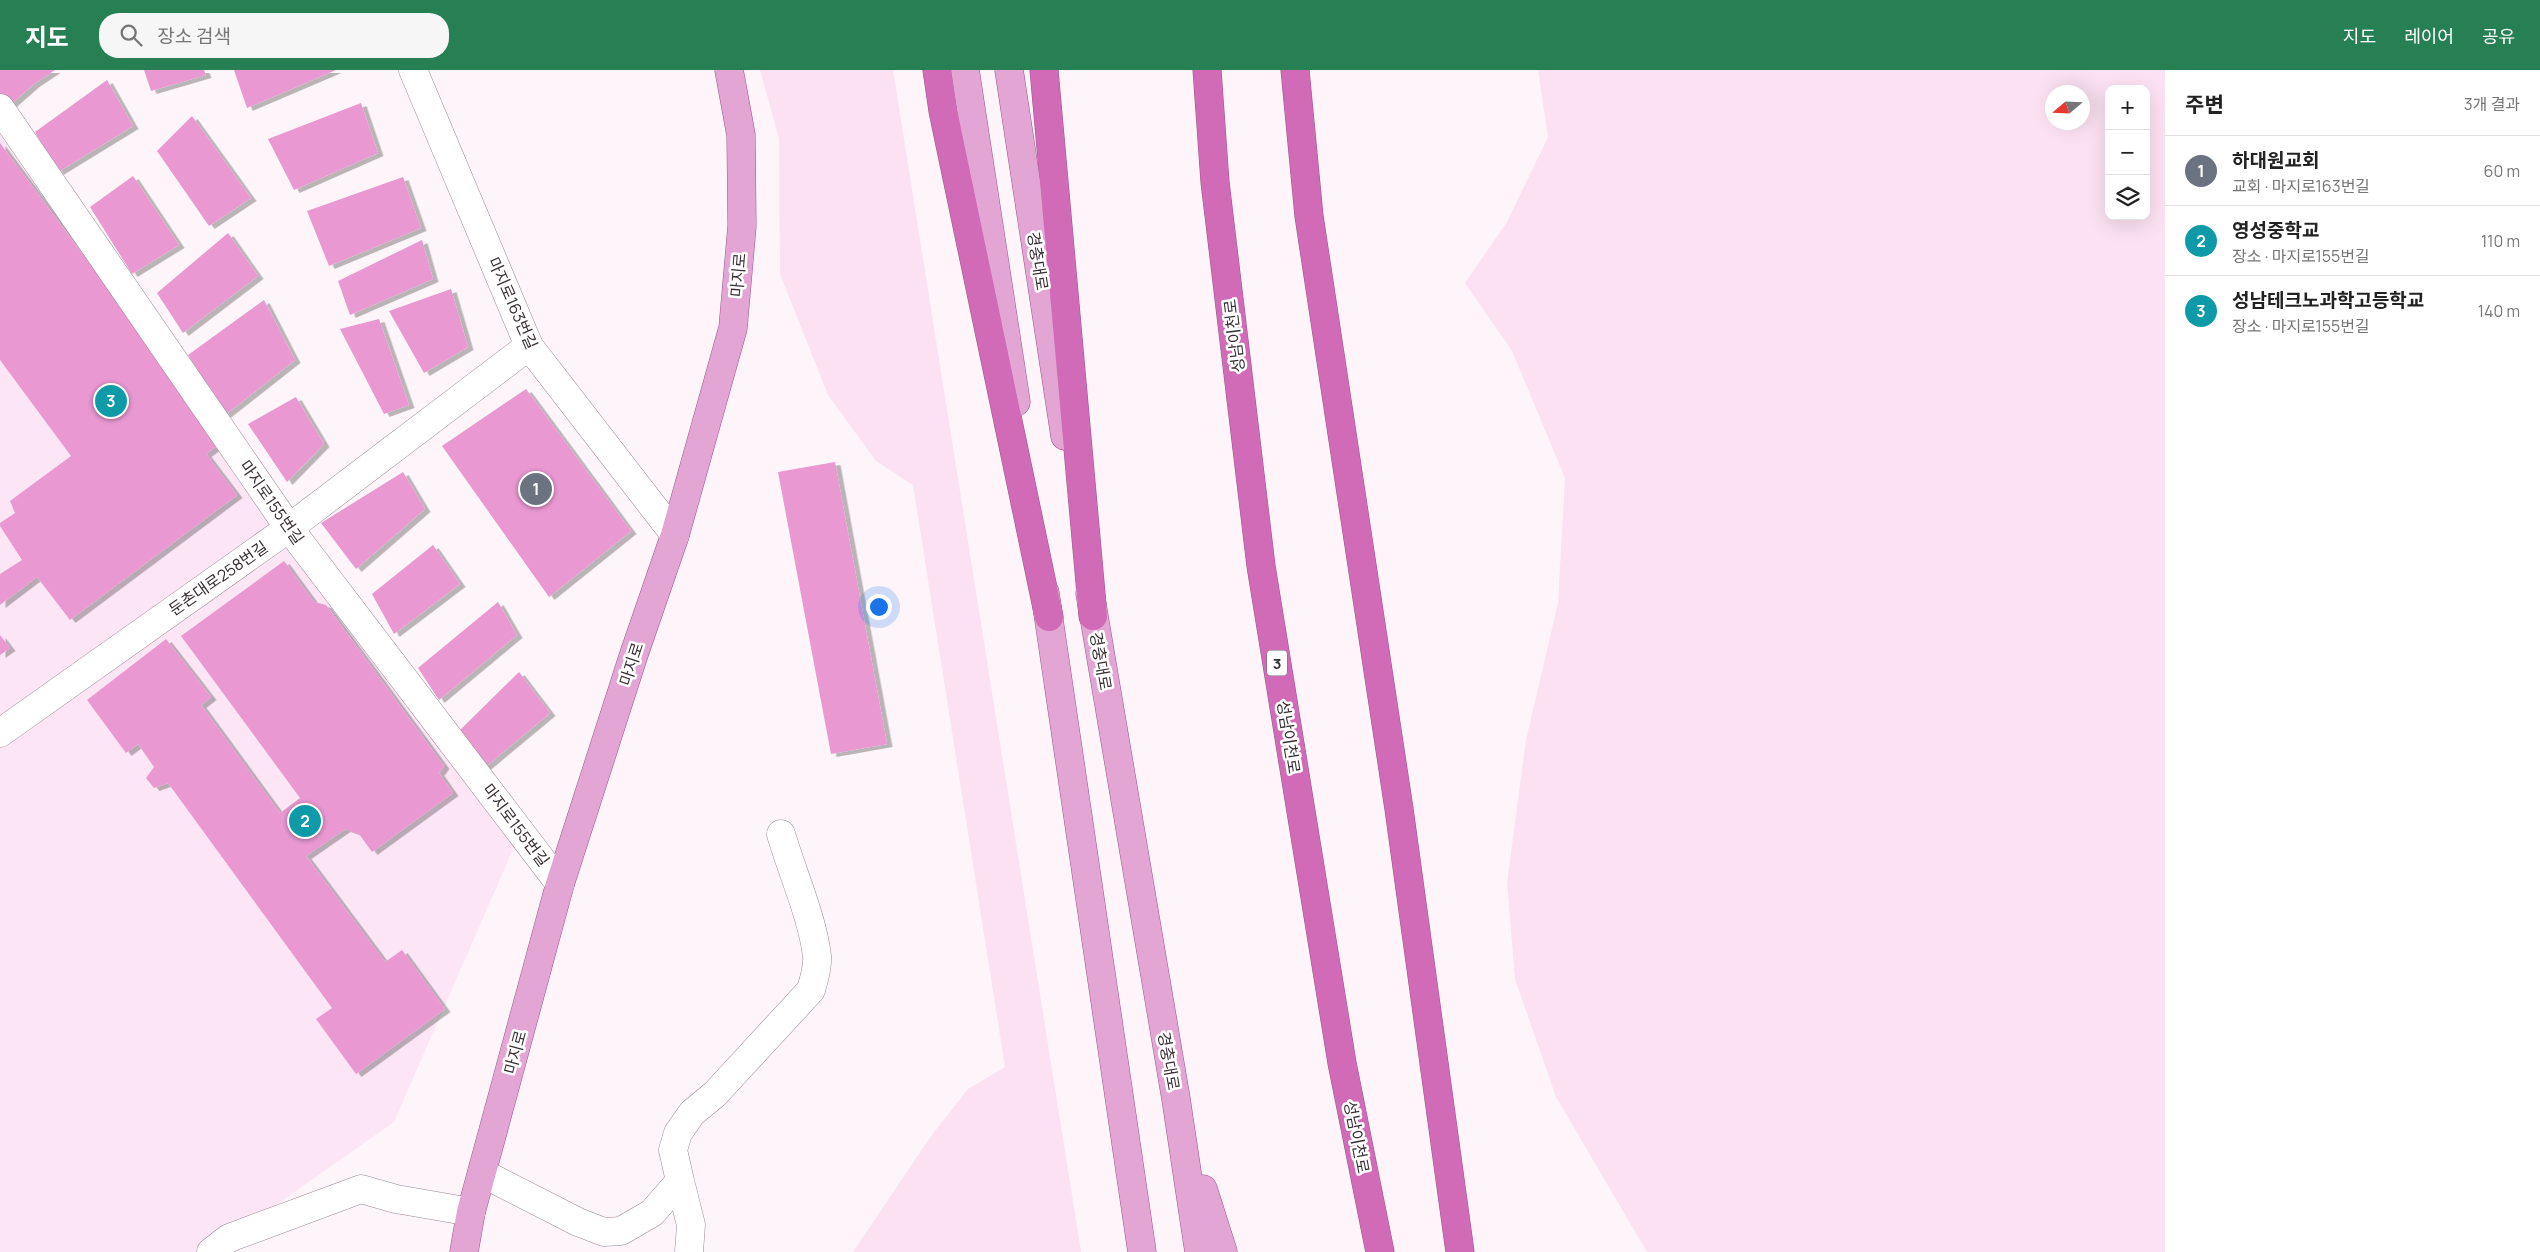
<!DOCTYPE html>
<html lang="ko">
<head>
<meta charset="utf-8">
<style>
  :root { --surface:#fff; --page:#f6f6f6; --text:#222; --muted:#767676; --line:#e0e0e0; --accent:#278054 }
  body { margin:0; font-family:Manrope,"Noto Sans KR",sans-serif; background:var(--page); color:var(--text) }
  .controls { position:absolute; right:15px; top:15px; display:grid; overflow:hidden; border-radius:10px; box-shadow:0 5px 20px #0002 }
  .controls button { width:45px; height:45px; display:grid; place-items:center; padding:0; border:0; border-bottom:1px solid var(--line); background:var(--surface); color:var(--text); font:25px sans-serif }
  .compass { position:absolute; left:2045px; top:15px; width:45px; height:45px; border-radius:50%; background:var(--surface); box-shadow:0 5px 20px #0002; rotate:251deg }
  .you { position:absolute; left:878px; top:536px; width:18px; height:18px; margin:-12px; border:4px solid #fff; border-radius:50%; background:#1a73e8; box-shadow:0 0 0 8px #1a73e833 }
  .badge { display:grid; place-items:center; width:32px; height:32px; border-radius:50%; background:var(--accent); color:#fff; font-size:16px; font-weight:700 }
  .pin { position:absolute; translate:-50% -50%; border:2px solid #fff; box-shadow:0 1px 5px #0006 }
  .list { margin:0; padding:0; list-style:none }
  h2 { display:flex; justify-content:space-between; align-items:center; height:65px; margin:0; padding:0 20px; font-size:21px }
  h2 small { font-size:16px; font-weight:400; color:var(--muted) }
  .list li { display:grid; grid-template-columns:32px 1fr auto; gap:15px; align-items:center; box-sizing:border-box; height:70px; padding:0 20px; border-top:1px solid var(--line) }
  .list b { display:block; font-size:19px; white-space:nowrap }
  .list p { margin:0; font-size:16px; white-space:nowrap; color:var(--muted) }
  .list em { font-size:16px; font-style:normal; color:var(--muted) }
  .icon { flex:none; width:28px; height:28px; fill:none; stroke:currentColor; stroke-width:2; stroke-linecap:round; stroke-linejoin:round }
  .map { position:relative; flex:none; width:2165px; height:1182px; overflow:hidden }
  header { display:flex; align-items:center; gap:30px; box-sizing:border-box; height:70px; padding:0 25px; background:var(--accent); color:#fff }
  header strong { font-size:24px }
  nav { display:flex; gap:28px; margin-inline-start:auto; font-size:18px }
  .search { width:350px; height:45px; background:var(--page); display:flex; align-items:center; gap:12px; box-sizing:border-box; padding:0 18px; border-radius:20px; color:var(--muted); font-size:19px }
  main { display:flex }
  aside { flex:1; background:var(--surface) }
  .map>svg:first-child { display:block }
  .built { fill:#fce6f5 }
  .green { fill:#fbe1f2; fill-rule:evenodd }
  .building { fill:#e998d2; filter:url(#shadow) }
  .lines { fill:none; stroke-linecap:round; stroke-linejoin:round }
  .minor-casing { stroke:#9a8894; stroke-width:29 }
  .major-casing { stroke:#9b5589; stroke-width:29 }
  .highway-casing { stroke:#9b5589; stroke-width:29 }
  .minor { stroke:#fff; stroke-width:28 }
  .major { stroke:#e3a6d4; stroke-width:28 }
  .highway { stroke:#d16ab7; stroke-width:28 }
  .labels { text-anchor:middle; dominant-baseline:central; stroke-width:5; stroke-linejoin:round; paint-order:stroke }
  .shield { fill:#fff; stroke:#736d71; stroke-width:1 }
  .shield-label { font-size:15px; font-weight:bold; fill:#372f34 }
  .street-label { font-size:16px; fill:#372f34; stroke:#fff }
</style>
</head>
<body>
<header>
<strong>지도</strong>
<div class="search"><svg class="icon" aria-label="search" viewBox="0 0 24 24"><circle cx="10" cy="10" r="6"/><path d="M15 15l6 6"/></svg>장소 검색</div>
<nav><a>지도</a><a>레이어</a><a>공유</a></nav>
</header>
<main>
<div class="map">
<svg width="2165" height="1182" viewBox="0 0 2165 1182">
  <defs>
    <filter id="shadow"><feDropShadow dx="5.5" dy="3" stdDeviation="0" flood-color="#0004"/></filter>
  </defs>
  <rect width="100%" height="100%" fill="#fdf5fa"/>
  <!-- built -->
  <path class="built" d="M 0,38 L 521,761 L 394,1052 L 209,1182 L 0,1182 Z"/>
  <!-- green -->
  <path class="green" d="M 760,0 L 893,0 L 1081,1182 L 853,1182 L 931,1066 L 968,1019 L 1005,997 L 913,415 L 876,391 L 828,325 L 780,204 L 779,69 Z
    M 1538,0 L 2165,0 L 2165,1182 L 1647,1182 L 1556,1027 L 1515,909 L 1507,813 L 1526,670 L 1558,533 L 1565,408 L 1512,281 L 1465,213 L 1507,152 L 1548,67 ZM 2109,19 L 2146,19 L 2146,146 L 2109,146 ZM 2052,22 L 2082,22 L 2082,52 L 2052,52 Z"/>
  <!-- building -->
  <path class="building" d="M 0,0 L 55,0 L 34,14 L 9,36 L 0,24 Z
    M 144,0 L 204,0 L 206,5 L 151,21 Z
    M 234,0 L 336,0 L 247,38 Z
    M 107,10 L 133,56 L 58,102 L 35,62 Z
    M 361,33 L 378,83 L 294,120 L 268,69 Z
    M 192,46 L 251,128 L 209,156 L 157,81 Z
    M 0,73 L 222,372 L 206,384 L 237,425 L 70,550 L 37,507 L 0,535 L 0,504 L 22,490 L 0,456 L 0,453 L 15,443 L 10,431 L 71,386 L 0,290 Z
    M 133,106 L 179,175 L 132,204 L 90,137 Z
    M 403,107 L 421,158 L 329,196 L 307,141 Z
    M 228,163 L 258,206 L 183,263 L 157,223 Z
    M 422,170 L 433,209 L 350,245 L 338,211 Z
    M 451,219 L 468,277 L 424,303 L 389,241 Z
    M 264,230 L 295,290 L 225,345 L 188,285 Z
    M 379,249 L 409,335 L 384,344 L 340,259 Z
    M 526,319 L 631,461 L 549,527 L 442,376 Z
    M 296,327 L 324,374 L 287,412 L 248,354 Z
    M 835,392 L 887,674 L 831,684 L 778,402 Z
    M 403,402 L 425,439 L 356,499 L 321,453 Z
    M 433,475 L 460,514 L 394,564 L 372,524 Z
    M 284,491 L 314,532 L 326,535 L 444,696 L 439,703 L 453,723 L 372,782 L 359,764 L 345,759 L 306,786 L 385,892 L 402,880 L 445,939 L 356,1004 L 316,949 L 332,938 L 168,713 L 154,718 L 146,708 L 154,697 L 138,674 L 126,683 L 87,630 L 166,569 L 211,627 L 201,635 L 280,743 L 300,728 L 181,566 Z
    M 498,532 L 517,565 L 439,630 L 418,598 Z
    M 0,565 L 10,578 L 0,585 Z
    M 519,602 L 550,643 L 484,698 L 459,661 Z"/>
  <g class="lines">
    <defs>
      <path id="minor" d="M 413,0 L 529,276 L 675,465
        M 0,38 L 289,458 L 560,814
        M 0,663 L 289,458 L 529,276
        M 482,1103 L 578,1152 L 604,1162 L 621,1161 L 652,1143 L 680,1111 L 673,1080 L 678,1063 L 692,1043 L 715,1024 L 811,920 C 814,909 818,898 817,886 C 812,846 792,802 781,764
        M 680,1111 L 691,1155 L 689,1182
        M 211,1182 L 229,1168 L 361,1119 L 396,1129 L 471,1142"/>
      <path id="major" d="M 965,0 L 1016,332
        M 1009,0 L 1065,366
        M 1045,523 L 1142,1182
        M 1090,523 L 1176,1029 L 1199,1182
        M 1203,1119 L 1223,1182
        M 464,1182 L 471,1142 L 560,814 L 634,584 L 675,465 L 733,258 L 742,156 L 741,65 L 729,0"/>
      <path id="highway" d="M 937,0 L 943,41 L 1049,547
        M 1044,0 L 1093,546
        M 1207,0 L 1215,112 L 1261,496 L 1342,993 L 1380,1182
        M 1295,0 L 1309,146 L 1399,739 L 1460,1182"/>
    </defs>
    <!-- minor casing -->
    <use href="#minor" class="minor-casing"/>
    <!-- major casing -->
    <use href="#major" class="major-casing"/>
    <!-- highway casing -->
    <use href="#highway" class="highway-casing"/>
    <!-- minor -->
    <use href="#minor" class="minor"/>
    <!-- major -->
    <use href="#major" class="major"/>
    <!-- highway -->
    <use href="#highway" class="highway"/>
  </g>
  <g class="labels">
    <!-- shield labels -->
    <rect class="shield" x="1267" y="580.5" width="20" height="25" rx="4"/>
    <g class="shield-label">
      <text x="1277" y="593">3</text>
    </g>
    <!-- street labels -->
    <g class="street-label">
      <text transform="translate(1038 191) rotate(81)">경충대로</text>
      <text transform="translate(738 205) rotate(-85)">마지로</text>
      <text transform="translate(513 233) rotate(66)">마지로163번길</text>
      <text transform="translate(1234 266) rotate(-97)">성남이천로</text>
      <text transform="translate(272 432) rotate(55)">마지로155번길</text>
      <text transform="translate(218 508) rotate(-35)">둔촌대로258번길</text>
      <text transform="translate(1101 591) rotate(80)">경충대로</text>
      <text transform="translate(631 594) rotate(-72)">마지로</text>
      <text transform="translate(1289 667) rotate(81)">성남이천로</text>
      <text transform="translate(516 755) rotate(53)">마지로155번길</text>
      <text transform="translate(515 982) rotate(-75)">마지로</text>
      <text transform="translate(1169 991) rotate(80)">경충대로</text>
      <text transform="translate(1357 1067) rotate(79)">성남이천로</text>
    </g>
  </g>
</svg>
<div class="controls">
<button>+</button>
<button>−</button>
<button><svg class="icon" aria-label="layers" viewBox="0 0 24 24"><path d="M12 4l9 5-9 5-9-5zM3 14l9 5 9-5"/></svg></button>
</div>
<svg class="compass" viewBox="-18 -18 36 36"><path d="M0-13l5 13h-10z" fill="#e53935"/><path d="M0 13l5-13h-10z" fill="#767676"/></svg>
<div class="you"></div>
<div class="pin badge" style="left:536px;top:419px;background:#6b7280">1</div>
<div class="pin badge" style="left:305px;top:751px;background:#0f9aa8">2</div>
<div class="pin badge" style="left:111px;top:331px;background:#0f9aa8">3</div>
</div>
<aside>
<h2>주변<small>3개 결과</small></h2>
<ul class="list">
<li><span class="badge" style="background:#6b7280">1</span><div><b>하대원교회</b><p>교회 · 마지로163번길</p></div><em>60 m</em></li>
<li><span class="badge" style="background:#0f9aa8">2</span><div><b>영성중학교</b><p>장소 · 마지로155번길</p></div><em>110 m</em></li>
<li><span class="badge" style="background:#0f9aa8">3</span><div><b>성남테크노과학고등학교</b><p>장소 · 마지로155번길</p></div><em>140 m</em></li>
</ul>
</aside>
</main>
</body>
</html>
